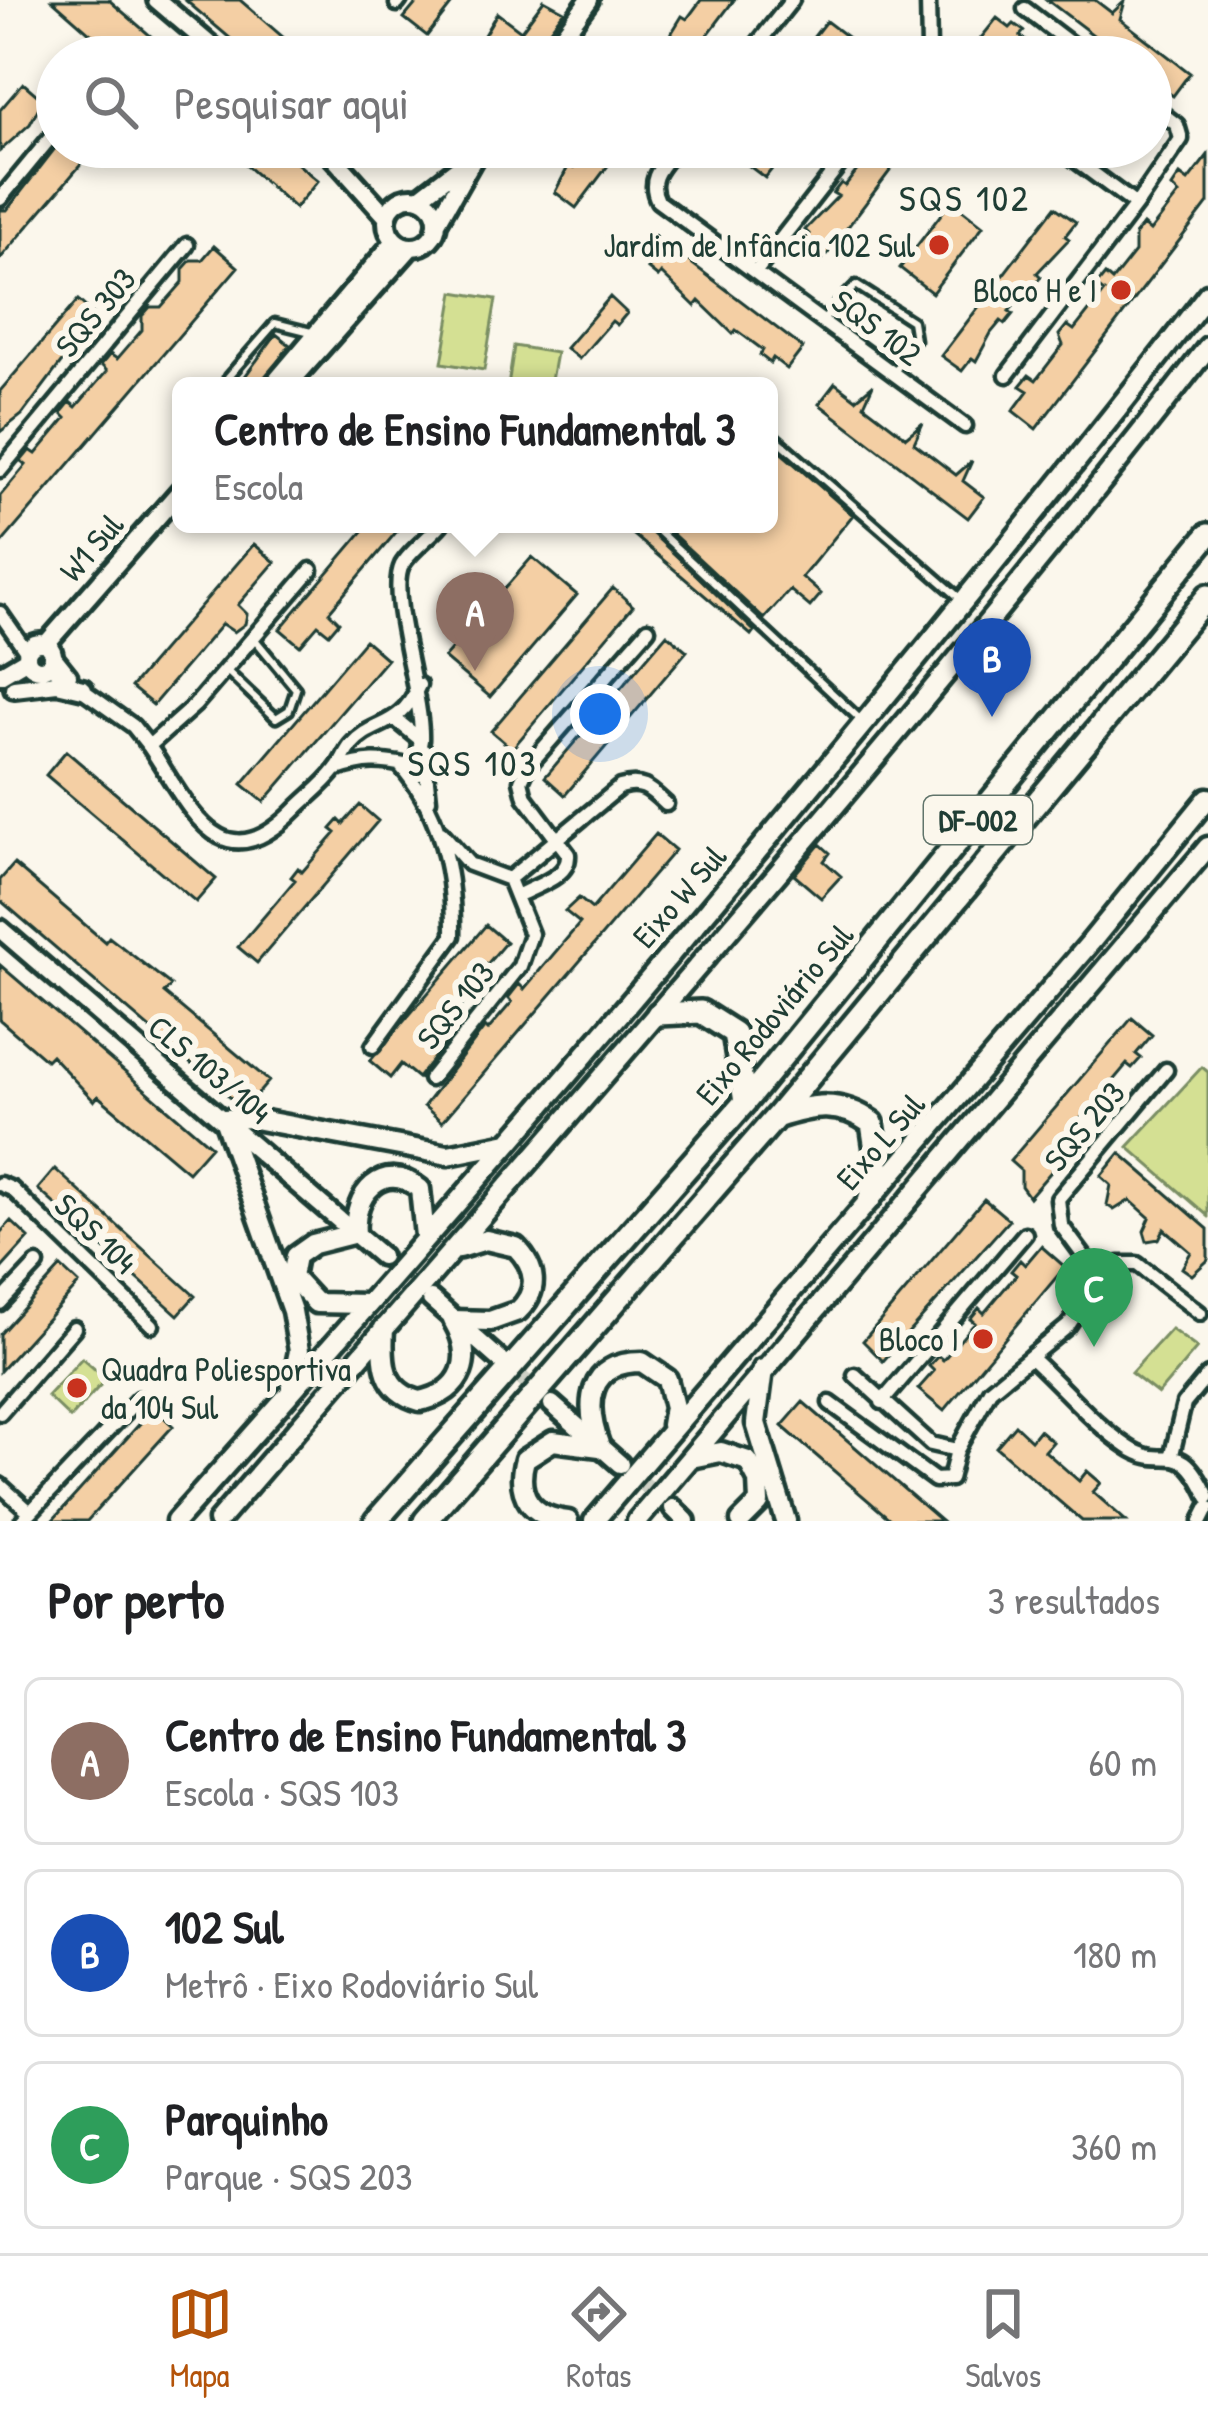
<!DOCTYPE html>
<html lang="pt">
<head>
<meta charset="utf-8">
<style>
  :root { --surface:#fff; --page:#f2f2f2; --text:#202124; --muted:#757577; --line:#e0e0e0; --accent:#b45309 }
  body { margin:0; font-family:"Patrick Hand",sans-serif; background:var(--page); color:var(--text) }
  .you { position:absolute; left:600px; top:714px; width:42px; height:42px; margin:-30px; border:9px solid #fff; border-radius:50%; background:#1a73e8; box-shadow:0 0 0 18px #1a73e833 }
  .badge { display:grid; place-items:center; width:78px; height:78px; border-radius:50%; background:var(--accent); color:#fff; font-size:39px; font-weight:700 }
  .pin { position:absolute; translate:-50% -99px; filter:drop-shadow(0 3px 6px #0008) }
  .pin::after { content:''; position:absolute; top:63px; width:42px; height:36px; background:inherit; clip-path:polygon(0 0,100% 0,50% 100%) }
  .popup { position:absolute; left:172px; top:377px; width:606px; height:156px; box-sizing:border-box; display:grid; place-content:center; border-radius:18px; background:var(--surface); filter:drop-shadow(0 3px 9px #0005); font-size:39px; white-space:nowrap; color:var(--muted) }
  .popup b { font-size:45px; color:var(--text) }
  .popup::after { content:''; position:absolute; left:50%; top:100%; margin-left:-24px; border:24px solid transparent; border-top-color:var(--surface) }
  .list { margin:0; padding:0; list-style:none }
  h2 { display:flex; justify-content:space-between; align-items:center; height:156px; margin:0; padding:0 48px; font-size:51px }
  h2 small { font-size:39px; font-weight:400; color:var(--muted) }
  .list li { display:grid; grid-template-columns:78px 1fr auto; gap:36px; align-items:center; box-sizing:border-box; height:168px; margin:0 24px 24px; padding:0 24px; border:3px solid var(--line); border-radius:18px }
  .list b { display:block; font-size:45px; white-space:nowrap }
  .list p { margin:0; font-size:39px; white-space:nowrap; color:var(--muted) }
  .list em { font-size:39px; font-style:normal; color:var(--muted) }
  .icon { flex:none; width:66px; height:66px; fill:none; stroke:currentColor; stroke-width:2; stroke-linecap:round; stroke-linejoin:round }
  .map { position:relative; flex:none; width:1208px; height:1521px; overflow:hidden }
  .search { position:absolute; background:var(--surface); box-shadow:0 6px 18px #0003; left:36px; right:36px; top:36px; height:132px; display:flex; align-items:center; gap:30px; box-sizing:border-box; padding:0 42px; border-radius:66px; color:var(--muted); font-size:45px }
  .sheet { height:732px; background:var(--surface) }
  nav { display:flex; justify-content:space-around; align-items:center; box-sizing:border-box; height:168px; border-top:3px solid var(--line); background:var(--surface); font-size:33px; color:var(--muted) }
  nav a { display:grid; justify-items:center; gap:6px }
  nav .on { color:var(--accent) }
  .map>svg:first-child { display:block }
  .green { fill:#d4e093; stroke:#7a8e64; stroke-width:3 }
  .building { fill:#f4cfa4; stroke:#1f3d34; stroke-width:3 }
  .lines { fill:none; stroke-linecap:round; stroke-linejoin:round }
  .secondary-tunnel { stroke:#cfd2c7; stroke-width:16; stroke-dasharray:16 8; stroke-linecap:butt }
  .lane-casing { stroke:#1f3d34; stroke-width:15 }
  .street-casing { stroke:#1f3d34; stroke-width:21 }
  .secondary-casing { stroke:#1f3d34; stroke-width:26 }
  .primary-casing { stroke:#1f3d34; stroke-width:27 }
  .highway-casing { stroke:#1f3d34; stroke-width:30 }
  .lane { stroke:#fbf7ec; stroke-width:6 }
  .street { stroke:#fbf7ec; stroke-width:12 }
  .secondary { stroke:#fbf7ec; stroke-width:16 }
  .primary { stroke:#fbf7ec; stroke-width:18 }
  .highway { stroke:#fbf7ec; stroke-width:21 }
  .poi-dot { fill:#c8321e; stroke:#fbf7ec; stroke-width:4.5 }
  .labels { text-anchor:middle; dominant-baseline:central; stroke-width:12; stroke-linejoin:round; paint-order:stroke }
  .shield { fill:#fbf7ec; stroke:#61756b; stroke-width:3 }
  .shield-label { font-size:30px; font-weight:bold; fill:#1f3d34 }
  .poi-label { font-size:33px; fill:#1f3d34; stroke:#fbf7ec; text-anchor:end }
  .street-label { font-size:33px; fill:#1f3d34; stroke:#fbf7ec }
  .neighbourhood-label { font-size:36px; letter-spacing:3px; fill:#1f3d34; stroke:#fbf7ec }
</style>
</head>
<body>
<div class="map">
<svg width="1208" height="1521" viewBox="0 0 1208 1521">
  <rect width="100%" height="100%" fill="#fbf7ec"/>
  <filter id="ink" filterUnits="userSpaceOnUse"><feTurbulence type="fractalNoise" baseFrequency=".00833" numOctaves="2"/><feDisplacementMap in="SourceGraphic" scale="24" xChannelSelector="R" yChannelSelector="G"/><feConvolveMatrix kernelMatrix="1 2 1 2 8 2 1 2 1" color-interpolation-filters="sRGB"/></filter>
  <g filter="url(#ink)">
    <!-- green -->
    <path class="green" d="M 454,292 L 496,299 L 484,370 L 442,363 Z
      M 514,346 L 556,353 L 550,386 L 508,386 Z
      M 1202,1067 L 1208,1072 L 1208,1216 L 1128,1147 Z
      M 1171,1329 L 1197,1348 L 1158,1394 L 1131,1373 Z
      M 82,1358 L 106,1379 L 70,1418 L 47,1396 Z"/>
    <!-- building -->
    <path class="building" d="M 52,0 L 109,0 L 175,57 L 117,57 Z
      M 185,0 L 240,0 L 306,57 L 252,57 Z
      M 419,0 L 455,0 L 427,36 L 404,18 Z
      M 544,0 L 564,11 L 529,57 L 471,57 L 497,13 L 521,31 Z
      M 701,0 L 734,0 L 691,57 L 657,57 L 682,16 L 687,19 Z
      M 1047,0 L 1095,0 L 1112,13 L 1125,1 L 1120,19 L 1190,73 L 1173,96 L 1151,80 L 1151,57 L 1122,57 Z
      M 997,18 L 1010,28 L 1014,24 L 1024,31 L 1020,36 L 1048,57 L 1006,57 L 981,38 Z
      M 826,21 L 863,49 L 857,57 L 798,57 Z
      M 23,83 L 43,100 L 30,124 L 0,151 L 0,110 Z
      M 56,147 L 96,147 L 0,259 L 0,210 L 7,210 Z
      M 225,147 L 278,147 L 318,181 L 295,208 Z
      M 589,147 L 622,147 L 576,208 L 555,192 L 569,165 L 573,168 Z
      M 724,147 L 789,147 L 765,178 Z
      M 868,147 L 908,147 L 820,264 L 799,248 L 809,234 L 805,230 L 838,196 L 833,193 L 841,183 L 845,186 L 866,159 L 861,156 Z
      M 1208,155 L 1208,203 L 1036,429 L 1013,411 L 1028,391 L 1020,386 L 1029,375 L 1036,380 L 1063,345 L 1059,335 L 1067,325 L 1074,330 L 1104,292 L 1096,286 L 1105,275 L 1112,281 L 1135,252 L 1135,235 L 1143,225 L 1150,231 L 1179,194 L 1172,187 L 1180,175 L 1188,181 Z
      M 951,201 L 983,226 L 932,293 L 900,268 Z
      M 1055,207 L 1076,222 L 1065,236 L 1069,239 L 1037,273 L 1041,277 L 1009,311 L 1013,314 L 1005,324 L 1001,321 L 991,333 L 976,361 L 972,358 L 962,371 L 941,356 Z
      M 653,234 L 803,348 L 787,369 L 773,358 L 770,363 L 760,355 L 763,350 L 736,330 L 733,334 L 699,301 L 695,306 L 661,273 L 658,277 L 648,269 L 651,265 L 637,255 Z
      M 214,246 L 238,267 L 0,545 L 0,496 L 26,465 L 21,461 L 30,450 L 36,454 L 66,418 L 61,413 L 70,402 L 76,407 L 107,371 L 101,365 L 110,354 L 117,359 L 142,330 L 142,316 L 150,307 L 161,307 L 183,282 L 183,269 L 191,260 L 202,260 Z
      M 610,297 L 627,313 L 617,325 L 612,321 L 579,359 L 566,348 Z
      M 78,300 L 98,318 L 90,335 L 76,343 L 22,415 L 0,432 L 0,391 Z
      M 276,334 L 290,345 L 260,386 L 238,386 Z
      M 835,383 L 856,399 L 873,385 L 864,405 L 906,437 L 923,423 L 914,443 L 956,475 L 972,461 L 963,481 L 984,497 L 968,518 L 819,404 Z
      M 769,442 L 853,515 L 802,577 L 821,594 L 810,607 L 790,590 L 764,619 L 662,524 L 769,524 Z
      M 369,524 L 403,524 L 329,612 L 339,622 L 329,634 L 318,625 L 300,646 L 280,629 Z
      M 621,524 L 644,524 L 754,631 L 751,635 Z
      M 254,544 L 275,562 L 238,605 L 247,614 L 245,624 L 234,632 L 222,624 L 153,705 L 131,687 Z
      M 532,557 L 577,595 L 490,697 L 444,658 Z
      M 613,588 L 633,606 L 512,749 L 491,731 Z
      M 667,634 L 687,651 L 565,795 L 545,777 Z
      M 365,640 L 387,659 L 264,802 L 242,784 Z
      M 66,751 L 216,879 L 196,902 L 46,775 Z
      M 360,805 L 378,821 L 257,963 L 238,947 L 295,880 L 291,877 L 298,868 L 302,872 L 336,833 L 331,829 L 339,820 L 343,824 Z
      M 656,834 L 675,850 L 442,1122 L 424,1106 L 485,1027 L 488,1030 L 512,1002 L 508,998 L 519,984 L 524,989 L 580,923 L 565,911 L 579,898 L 592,909 Z
      M 820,844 L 830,853 L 824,861 L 841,876 L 821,898 L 794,875 Z
      M 14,864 L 105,942 L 109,937 L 171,985 L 164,993 L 269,1081 L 249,1104 L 239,1105 L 0,900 L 0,880 Z
      M 486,925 L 506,942 L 460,996 L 466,1000 L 454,1014 L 463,1021 L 418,1078 L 401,1064 L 390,1078 L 370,1061 Z
      M 0,965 L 211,1146 L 188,1172 L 98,1096 L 94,1101 L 51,1055 L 46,1060 L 0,1020 Z
      M 1132,1018 L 1152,1035 L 1136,1054 L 1141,1058 L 1132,1068 L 1127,1064 L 1095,1102 L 1100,1106 L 1091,1116 L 1086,1112 L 1055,1149 L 1059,1153 L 1051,1163 L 1055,1167 L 1029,1197 L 1021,1186 L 1021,1171 L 1010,1161 Z
      M 1120,1153 L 1208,1229 L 1208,1260 L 1192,1275 L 1182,1268 L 1191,1252 L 1164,1229 L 1159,1239 L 1147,1241 L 1144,1231 L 1150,1218 L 1130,1200 L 1114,1210 L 1107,1205 L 1111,1185 L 1101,1176 Z
      M 55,1169 L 195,1296 L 178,1315 L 38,1189 Z
      M 984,1199 L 1009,1220 L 883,1361 L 863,1341 Z
      M 11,1221 L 29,1238 L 0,1270 L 0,1233 Z
      M 1041,1246 L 1065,1267 L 944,1411 L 918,1389 L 934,1371 L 929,1366 L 938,1356 L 943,1360 L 975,1323 L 970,1319 L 979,1308 L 984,1313 L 1016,1275 L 1011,1271 L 1020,1260 L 1025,1265 Z
      M 61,1267 L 79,1284 L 0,1371 L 0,1334 Z
      M 803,1402 L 941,1521 L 892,1521 L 812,1452 L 782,1426 Z
      M 154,1408 L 173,1426 L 87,1521 L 52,1521 Z
      M 1015,1425 L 1031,1440 L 1039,1430 L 1053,1442 L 1045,1451 L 1079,1481 L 1087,1471 L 1101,1483 L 1093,1492 L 1126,1521 L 1082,1521 L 996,1447 Z"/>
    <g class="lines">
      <!-- secondary-tunnel -->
      <path class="secondary-tunnel" d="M 501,1361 L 546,1399
        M 625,1469 L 673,1508"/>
      <defs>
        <path id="lane" d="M 823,320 L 856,285 L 912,321 L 915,340 L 894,373
          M 231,386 L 228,377 L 275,323 L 315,333
          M 769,432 L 962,600
          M 651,524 L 863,722
          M 228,672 L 276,718 L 289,710 L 296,689 L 253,637"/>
        <path id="street" d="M 928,0 L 929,50 L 939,57
          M 397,4 L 400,0
          M 1025,9 L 1088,57
          M 747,57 L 792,0
          M 677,147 C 663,165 646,178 658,201 L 965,426
          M 0,199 L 51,137
          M 1136,205 L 1181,139 L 1177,125 L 1151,105
          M 757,270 L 853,147
          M 1007,375 L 1136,205 L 1058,147
          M 0,470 L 187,245
          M 0,613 L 27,652
          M 54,655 L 70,675
          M 49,666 L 133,726 L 149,746 L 195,705 L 311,570
          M 421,740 C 423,695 387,595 402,565 C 411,550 430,537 441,524
          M 149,746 C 191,808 220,887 296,809 C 309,796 325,784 336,769 C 342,762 345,752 351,745 C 373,719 400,730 419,685
          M 424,751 L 429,800
          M 337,769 C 366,759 380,760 409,766 L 417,761 L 421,740 L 394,718
          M 509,879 L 620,787 C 642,780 650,789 666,804
          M 519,895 C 537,885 570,877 568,854 L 525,797 L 521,781 L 528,766 L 648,629
          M 373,1046 L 453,936 C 454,873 441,811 399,764
          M 1166,1070 L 1058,1199 L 1061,1225 L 1100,1278 L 1068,1326 L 1030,1357 C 1062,1386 1092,1423 1128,1447 C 1168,1474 1178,1432 1208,1497
          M 430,1079 L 520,966 L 531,934 L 509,879 L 469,864 L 441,832
          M 0,1184 L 12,1189 L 152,1325
          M 1100,1278 L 1119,1264 L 1137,1264 L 1200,1313
          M 0,1303 L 37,1264
          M 855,1375 L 931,1444 L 957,1450 L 990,1390 L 1030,1357
          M 882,1402 L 1025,1234
          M 830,1403 L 935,1480 L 950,1479 L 957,1450
          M 0,1413 L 74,1328
          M 1172,1454 L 1184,1404 L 1208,1375
          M 0,1485 L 30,1512
          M 22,1521 L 138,1399
          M 1201,1521 L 1208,1507"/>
        <path id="secondary" d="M 157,0 L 224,57
          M 547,57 L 589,0
          M 324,147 L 387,217
          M387 222a25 25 0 1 1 50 0a25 25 0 1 1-50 0Z
          M 419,198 L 467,161
          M 438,221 L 480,147
          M 272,386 L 395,241
          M 287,386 L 410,248
          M27 656a13 13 0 1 1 26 0a13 13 0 1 1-26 0Z
          M 46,644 L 181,490
          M 0,675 L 27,659
          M 14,688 L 57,683 L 83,689
          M 0,929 L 381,1256
          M 431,1299 L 501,1361
          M 552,1404 L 620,1464
          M 673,1508 L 686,1521"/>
        <path id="primary" d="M 367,1304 L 316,1303 L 292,1277 L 296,1256 L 313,1244 L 356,1233 C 352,1195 383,1159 420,1189 L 425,1236
          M 453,1320 L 490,1321 L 518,1311 C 540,1290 536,1268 516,1247 L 486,1240 L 460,1248
          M 384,1328 C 382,1362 382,1391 420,1401 C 464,1392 475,1358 453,1320
          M 763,1369 L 756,1423 L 786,1521
          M 291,1389 L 299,1351 L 292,1311 L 224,1119 L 249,1118 L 448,1155 L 508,1143
          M 600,1447 C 584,1404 587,1362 642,1362 L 667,1379 L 674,1407 L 671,1425
          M 691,1458 L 721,1452 L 748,1461 L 758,1480 L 759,1503 L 741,1521
          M 176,1521 C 533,1123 880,715 1208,294
          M 218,1521 C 552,1133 894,752 1208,347
          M 568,1521 C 531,1517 515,1495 525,1459 L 553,1441 L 600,1447
          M 594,1521 L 1090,943 L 1208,798
          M 637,1521 L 1208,847"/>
        <path id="highway" d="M 658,1014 L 701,1012 L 734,1033 L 745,1102
          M 776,1117 C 812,1105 840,1100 872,1123 L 879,1170 L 870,1198
          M 376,1521 L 745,1102 L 1208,535
          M 425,1521 L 776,1117 L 1208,596"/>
      </defs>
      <!-- lane casing -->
      <use href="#lane" class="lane-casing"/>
      <!-- street casing -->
      <use href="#street" class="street-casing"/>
      <!-- secondary casing -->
      <use href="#secondary" class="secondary-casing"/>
      <!-- primary casing -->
      <use href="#primary" class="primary-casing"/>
      <!-- highway casing -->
      <use href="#highway" class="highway-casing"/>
      <!-- lane -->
      <use href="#lane" class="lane"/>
      <!-- street -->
      <use href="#street" class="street"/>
      <!-- secondary -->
      <use href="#secondary" class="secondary"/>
      <!-- primary -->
      <use href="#primary" class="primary"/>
      <!-- highway -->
      <use href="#highway" class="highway"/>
    </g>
  </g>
  <!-- markers -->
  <g class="poi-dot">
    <circle cx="939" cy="245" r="12"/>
    <circle cx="1121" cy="290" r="12"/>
    <circle cx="983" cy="1339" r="12"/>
    <circle cx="77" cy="1388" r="12"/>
  </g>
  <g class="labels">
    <!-- shield labels -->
    <rect class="shield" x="924" y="796" width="108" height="48" rx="9"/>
    <g class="shield-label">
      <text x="978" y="820">DF-002</text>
    </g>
    <!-- poi labels -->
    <g class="poi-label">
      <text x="915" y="245">Jardim de Infância 102 Sul</text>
      <text x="1097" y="290">Bloco H e I</text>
      <text x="959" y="1339">Bloco I</text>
      <text x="101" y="1369" text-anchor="start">Quadra Poliesportiva<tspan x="101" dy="38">da 104 Sul</tspan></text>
    </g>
    <!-- street labels -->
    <g class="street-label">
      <text transform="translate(95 312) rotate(-50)">SQS 303</text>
      <text transform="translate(877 327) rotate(37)">SQS 102</text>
      <text transform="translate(91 547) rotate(-49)">W1 Sul</text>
      <text transform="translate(679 896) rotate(-49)">Eixo W Sul</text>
      <text transform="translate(455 1005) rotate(-51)">SQS 103</text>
      <text transform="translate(774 1014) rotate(-50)">Eixo Rodoviário Sul</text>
      <text transform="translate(210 1069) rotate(40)">CLS 103/104</text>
      <text transform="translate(1084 1126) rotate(-50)">SQS 203</text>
      <text transform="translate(880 1141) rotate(-49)">Eixo L Sul</text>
      <text transform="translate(96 1233) rotate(44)">SQS 104</text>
    </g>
    <!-- neighbourhood labels -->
    <g class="neighbourhood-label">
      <text x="965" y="197">SQS 102</text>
      <text x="473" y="762">SQS 103</text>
    </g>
  </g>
</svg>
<div class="you"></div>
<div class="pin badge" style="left:475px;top:671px;background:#8d6e63">A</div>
<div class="popup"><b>Centro de Ensino Fundamental 3</b>Escola</div>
<div class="pin badge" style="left:992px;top:717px;background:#1a4fb4">B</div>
<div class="pin badge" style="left:1094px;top:1347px;background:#2e9e5b">C</div>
<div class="search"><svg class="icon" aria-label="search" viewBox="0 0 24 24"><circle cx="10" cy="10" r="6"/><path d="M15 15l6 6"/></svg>Pesquisar aqui</div>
</div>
<section class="sheet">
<h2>Por perto<small>3 resultados</small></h2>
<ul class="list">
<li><span class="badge" style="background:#8d6e63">A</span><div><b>Centro de Ensino Fundamental 3</b><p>Escola · SQS 103</p></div><em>60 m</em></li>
<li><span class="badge" style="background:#1a4fb4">B</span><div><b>102 Sul</b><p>Metrô · Eixo Rodoviário Sul</p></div><em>180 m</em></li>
<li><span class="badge" style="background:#2e9e5b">C</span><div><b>Parquinho</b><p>Parque · SQS 203</p></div><em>360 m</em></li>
</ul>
</section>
<nav>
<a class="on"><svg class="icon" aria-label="map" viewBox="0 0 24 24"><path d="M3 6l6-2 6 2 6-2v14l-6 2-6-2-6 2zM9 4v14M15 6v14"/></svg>Mapa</a>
<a><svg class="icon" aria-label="directions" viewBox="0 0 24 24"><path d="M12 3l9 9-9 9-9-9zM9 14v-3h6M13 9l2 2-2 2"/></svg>Rotas</a>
<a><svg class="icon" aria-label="saved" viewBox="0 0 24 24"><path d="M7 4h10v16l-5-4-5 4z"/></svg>Salvos</a>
</nav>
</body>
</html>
